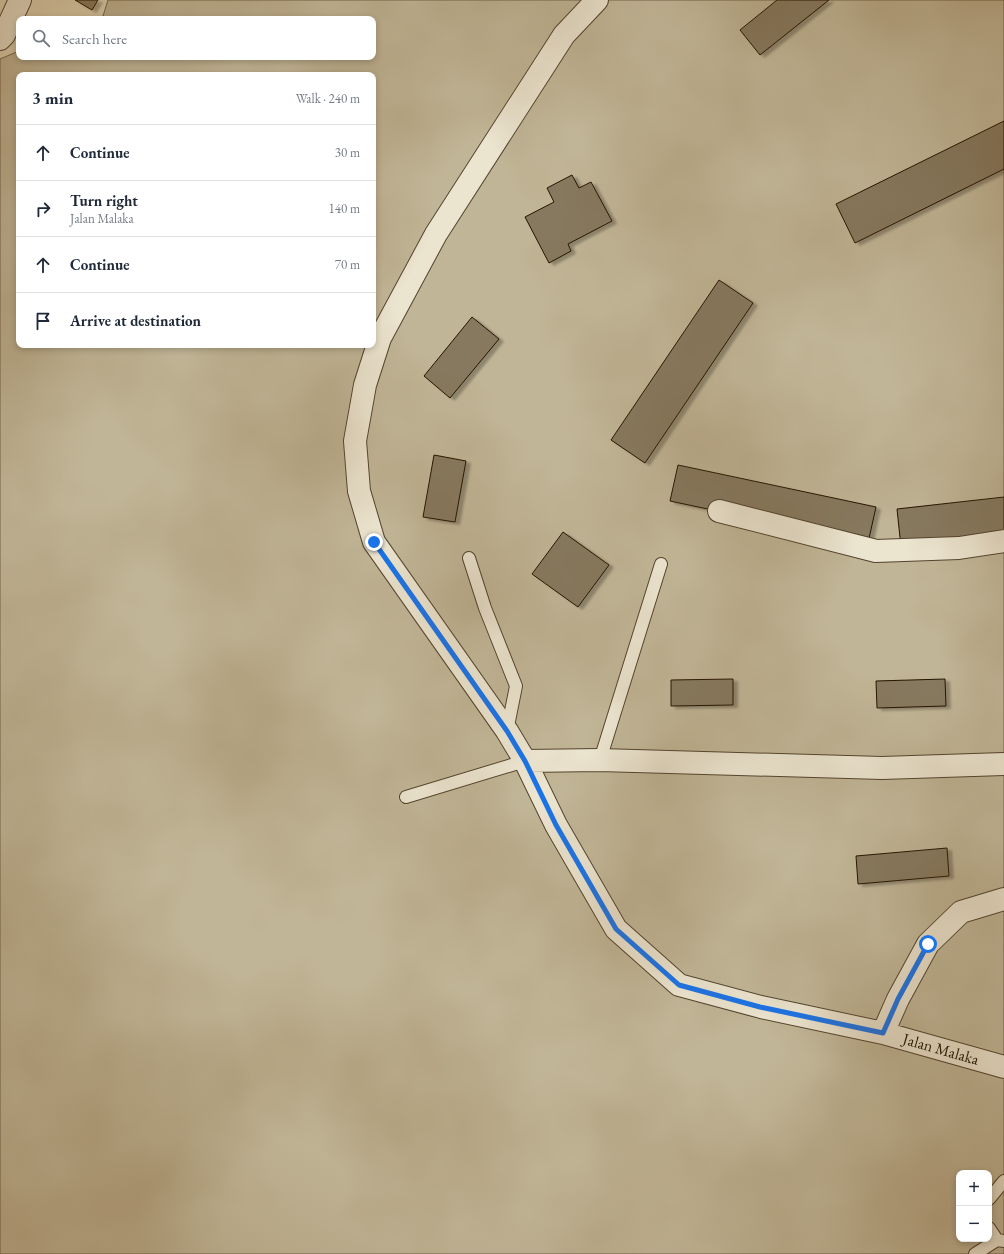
<!DOCTYPE html>
<html lang="en">
<head>
<meta charset="utf-8">
<style>
  :root { --surface:#fff; --page:#f2f2f3; --text:#1f2937; --muted:#747a83; --line:#e0e1e3 }
  body { margin:0; font-family:"EB Garamond",serif; background:var(--page); color:var(--text) }
  .controls { position:absolute; right:12px; bottom:12px; display:grid; overflow:hidden; border-radius:8px; box-shadow:0 2px 6px #0003 }
  .controls button { width:36px; height:36px; display:grid; place-items:center; padding:0; border:0; border-bottom:1px solid var(--line); background:var(--surface); color:var(--text); font:20px sans-serif }
  .stop { position:absolute; width:12px; height:12px; margin:-9px; border:3px solid #1a73e8; border-radius:50%; background:#fff }
  .stop.end { background:#1a73e8; border-color:#fff; box-shadow:0 1px 4px #0008 }
  .list { margin:0; padding:0; list-style:none }
  h2 { display:flex; justify-content:space-between; align-items:center; height:52px; margin:0; padding:0 16px; font-size:17px }
  h2 small { font-size:13px; font-weight:400; color:var(--muted) }
  .list li { display:grid; grid-template-columns:26px 1fr auto; gap:12px; align-items:center; box-sizing:border-box; height:56px; padding:0 16px; border-top:1px solid var(--line) }
  .list b { display:block; font-size:15px; white-space:nowrap }
  .list p { margin:0; font-size:13px; white-space:nowrap; color:var(--muted) }
  .list em { font-size:13px; font-style:normal; color:var(--muted) }
  .icon { flex:none; width:22px; height:22px; fill:none; stroke:currentColor; stroke-width:2; stroke-linecap:round; stroke-linejoin:round }
  .map { position:relative; flex:none; width:1004px; height:1254px; overflow:hidden }
  .search { position:absolute; background:var(--surface); box-shadow:0 2px 6px #0003; left:16px; top:16px; width:360px; height:44px; display:flex; align-items:center; gap:10px; box-sizing:border-box; padding:0 14px; border-radius:8px; color:var(--muted); font-size:15px }
  .panel { position:absolute; background:var(--surface); box-shadow:0 2px 6px #0003; left:16px; top:72px; width:360px; height:276px; border-radius:8px }
  .map>svg:first-child { display:block }
  .green { fill:#c0b596; stroke:#72644c; fill-rule:evenodd }
  .building { fill:#86795f; stroke:#241401; filter:url(#shadow) }
  .lines { fill:none; stroke-linecap:round; stroke-linejoin:round }
  .service-casing { stroke:#53442e; stroke-width:14 }
  .minor-casing { stroke:#53442e; stroke-width:24 }
  .service { stroke:#ebe4cf; stroke-width:12 }
  .minor { stroke:#ebe4cf; stroke-width:22 }
  .route { stroke:#1a73e8; stroke-width:5 }
  .labels { text-anchor:middle; dominant-baseline:central; stroke-width:3; stroke-linejoin:round; paint-order:stroke }
  .street-label { font-size:16px; fill:#241401; stroke:#ebe4cf }
</style>
</head>
<body>
<div class="map">
<svg width="1004" height="1254" viewBox="0 0 1004 1254">
  <defs>
    <filter id="shadow"><feDropShadow dx="4.5" dy="2.5" stdDeviation="1" flood-color="#0004"/></filter>
  </defs>
  <rect width="100%" height="100%" fill="#e0d6b5"/>
  <filter id="stains"><feTurbulence type="fractalNoise" baseFrequency=".005" numOctaves="4"/><feColorMatrix values="0 0 0 0 .2 0 0 0 0 .09 0 0 0 0 .02 0 0 0 .5 -.17"/></filter>
  <radialGradient id="worn" r=".72"><stop offset=".6" stop-color="#630" stop-opacity="0"/><stop offset="1" stop-color="#630" stop-opacity=".3"/></radialGradient>
  <!-- green -->
  <path class="green" d="M 108,0 L 1004,0 L 1004,1254 L 0,1254 L 0,59 L 19,51 L 19,57 L 373,57 L 373,19 L 96,19 L 103,16 ZM 19,75 L 373,75 L 373,345 L 19,345 ZM 959,1173 L 989,1173 L 989,1239 L 959,1239 Z"/>
  <!-- building -->
  <path class="building" d="M 75,0 L 98,0 L 92,10 Z
    M 777,0 L 829,0 L 760,55 L 740,30 Z
    M 1004,121 L 1004,169 L 855,243 L 836,204 Z
    M 572,175 L 579,188 L 591,182 L 612,221 L 568,244 L 571,251 L 549,263 L 525,217 L 554,202 L 547,188 Z
    M 719,280 L 753,303 L 645,463 L 611,440 Z
    M 472,317 L 499,339 L 450,398 L 424,376 Z
    M 434,455 L 466,461 L 455,522 L 423,517 Z
    M 678,465 L 876,507 L 868,543 L 670,501 Z
    M 1004,497 L 1004,535 L 901,547 L 897,509 Z
    M 563,532 L 609,565 L 578,607 L 532,574 Z
    M 733,679 L 733,705 L 671,706 L 671,680 Z
    M 945,679 L 946,706 L 877,708 L 876,681 Z
    M 947,848 L 949,876 L 858,884 L 856,856 Z"/>
  <g class="lines">
    <defs>
      <path id="service" d="M 469,558 L 485,608 L 516,686 L 507,731
        M 600,760 L 661,564
        M 406,797 L 525,761
        M 989,1199 L 1004,1181
        M 989,1228 L 997,1240 L 1004,1241
        M 975,1254 L 997,1240"/>
      <path id="minor" d="M 597,0 L 564,35 L 436,234 L 380,338 L 365,385 L 355,441 L 359,491 L 374,542 L 507,731 L 525,761 L 556,825 L 616,929 L 679,985 L 761,1007 L 883,1033 L 1004,1067
        M 0,39 L 4,35 L 20,0
        M 719,511 L 876,551 L 959,548 L 1004,541
        M 525,761 L 600,760 L 882,768 L 1004,764
        M 883,1033 L 898,999 L 928,944 L 961,912 L 1004,899"/>
    </defs>
    <!-- service casing -->
    <use href="#service" class="service-casing"/>
    <!-- minor casing -->
    <use href="#minor" class="minor-casing"/>
    <!-- service -->
    <use href="#service" class="service"/>
    <!-- minor -->
    <use href="#minor" class="minor"/>
  </g>
  <g class="lines">
    <!-- route -->
    <path class="route" d="M 374,542 L 507,731 L 525,761 L 556,825 L 616,929 L 679,985 L 760,1007 L 883,1033 L 898,999 L 928,944"/>
  </g>
  <g class="labels">
    <!-- street labels -->
    <g class="street-label">
      <text transform="translate(941 1049) rotate(16)">Jalan Malaka</text>
    </g>
  </g>
  <rect width="100%" height="100%" filter="url(#stains)"/>
  <rect width="100%" height="100%" fill="url(#worn)"/>
</svg>
<div class="controls">
<button>+</button>
<button>−</button>
</div>
<div class="stop" style="left:928px;top:944px"></div>
<div class="stop end" style="left:374px;top:542px"></div>
<div class="search"><svg class="icon" aria-label="search" viewBox="0 0 24 24"><circle cx="10" cy="10" r="6"/><path d="M15 15l6 6"/></svg>Search here</div>
<section class="panel">
<h2>3 min<small>Walk · 240 m</small></h2>
<ul class="list">
<li><svg class="icon" aria-label="ahead" viewBox="0 0 24 24"><path d="M12 20V5M6 11l6-6 6 6"/></svg><div><b>Continue</b></div><em>30 m</em></li>
<li><svg class="icon" aria-label="right" viewBox="0 0 24 24"><path d="M7 20v-9h11M14 6l5 5-5 5"/></svg><div><b>Turn right</b><p>Jalan Malaka</p></div><em>140 m</em></li>
<li><svg class="icon" aria-label="ahead" viewBox="0 0 24 24"><path d="M12 20V5M6 11l6-6 6 6"/></svg><div><b>Continue</b></div><em>70 m</em></li>
<li><svg class="icon" aria-label="arrive" viewBox="0 0 24 24"><path d="M6 21V4h12l-3 4 3 4H6"/></svg><div><b>Arrive at destination</b></div></li>
</ul>
</section>
</div>
</body>
</html>
